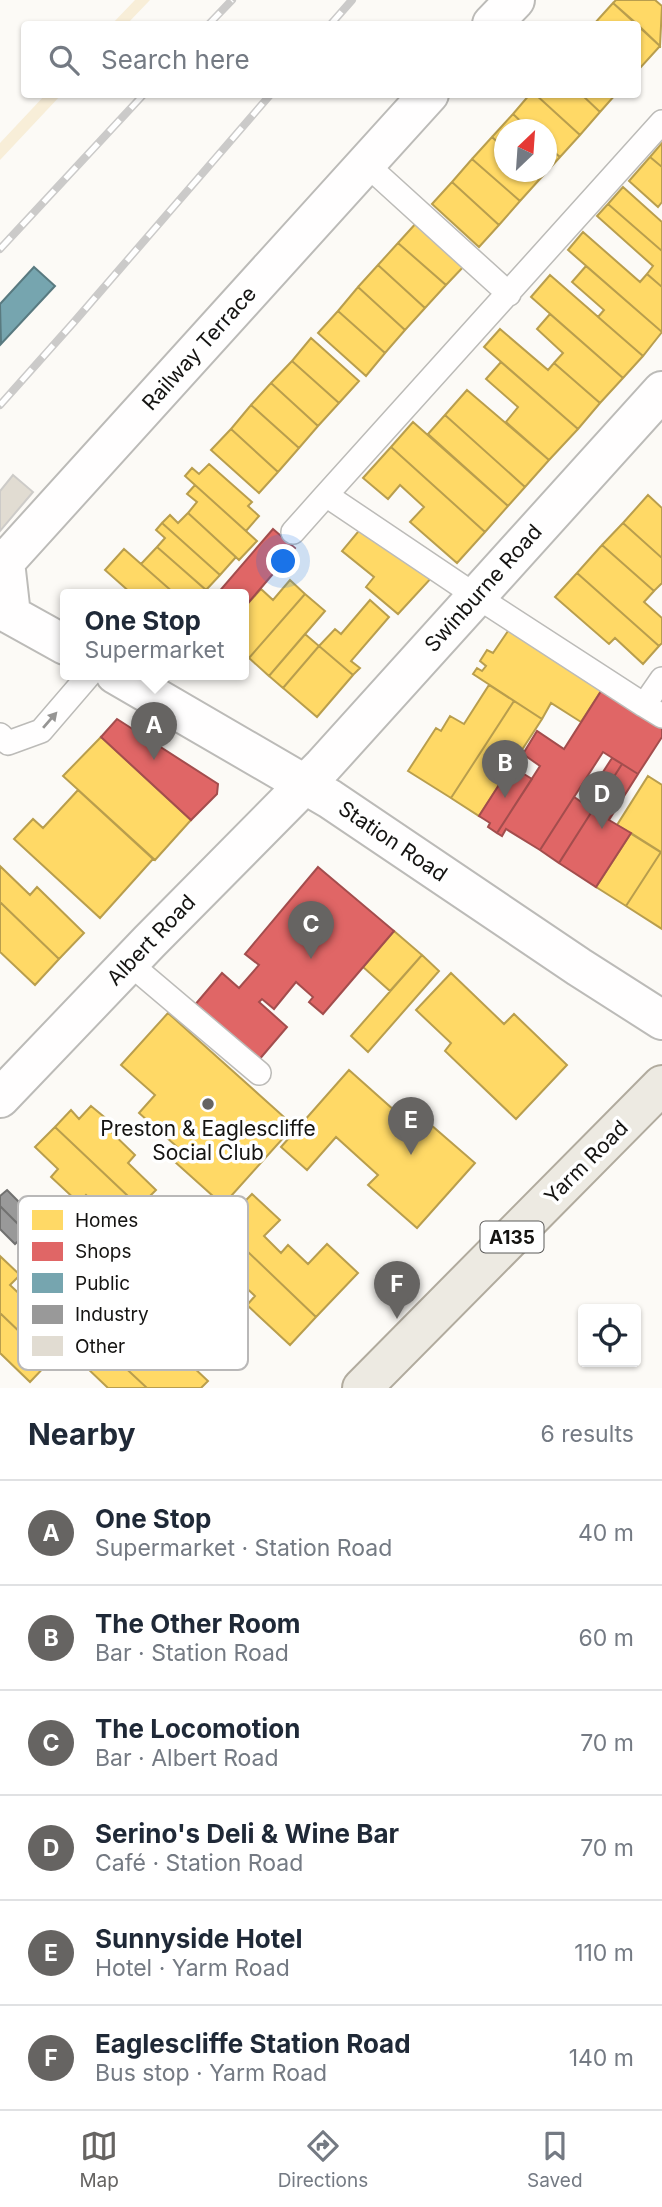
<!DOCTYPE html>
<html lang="en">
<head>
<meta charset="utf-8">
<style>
  :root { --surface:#fff; --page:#f2f2f3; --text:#1f2937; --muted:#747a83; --line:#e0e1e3; --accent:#666462 }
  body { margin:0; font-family:Inter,sans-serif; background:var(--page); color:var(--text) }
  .controls { position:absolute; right:21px; bottom:21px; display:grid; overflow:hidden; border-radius:7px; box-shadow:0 2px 5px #0004 }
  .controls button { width:63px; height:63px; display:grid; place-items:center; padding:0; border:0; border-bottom:2px solid var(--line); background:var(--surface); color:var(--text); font:35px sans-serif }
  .compass { position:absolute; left:494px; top:119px; width:63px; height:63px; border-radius:50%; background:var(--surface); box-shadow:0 2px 5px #0004; rotate:25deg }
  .you { position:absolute; left:284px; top:562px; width:24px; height:24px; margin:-18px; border:5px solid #fff; border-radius:50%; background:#1a73e8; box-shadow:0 0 0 10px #1a73e833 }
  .badge { display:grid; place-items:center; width:46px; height:46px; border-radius:50%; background:var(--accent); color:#fff; font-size:23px; font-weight:700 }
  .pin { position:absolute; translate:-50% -58px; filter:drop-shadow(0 2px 4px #0008) }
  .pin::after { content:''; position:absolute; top:37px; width:24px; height:21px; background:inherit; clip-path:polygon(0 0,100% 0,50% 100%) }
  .popup { position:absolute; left:60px; top:589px; width:189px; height:91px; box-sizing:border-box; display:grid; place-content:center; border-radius:7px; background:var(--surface); filter:drop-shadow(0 2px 5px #0005); font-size:23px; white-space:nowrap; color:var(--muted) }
  .popup b { font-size:26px; color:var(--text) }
  .popup::after { content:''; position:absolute; left:50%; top:100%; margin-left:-14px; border:14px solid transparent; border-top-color:var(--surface) }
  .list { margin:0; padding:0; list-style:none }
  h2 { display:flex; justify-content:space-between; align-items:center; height:91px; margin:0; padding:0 28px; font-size:30px }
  h2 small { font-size:23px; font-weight:400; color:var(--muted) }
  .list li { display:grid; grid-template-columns:46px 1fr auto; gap:21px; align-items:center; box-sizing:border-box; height:105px; padding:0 28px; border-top:2px solid var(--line) }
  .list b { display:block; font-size:26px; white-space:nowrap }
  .list p { margin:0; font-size:23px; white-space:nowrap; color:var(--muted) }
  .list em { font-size:23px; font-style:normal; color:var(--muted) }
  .icon { flex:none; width:38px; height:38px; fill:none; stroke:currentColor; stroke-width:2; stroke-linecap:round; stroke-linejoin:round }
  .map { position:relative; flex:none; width:662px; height:1388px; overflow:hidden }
  .search { position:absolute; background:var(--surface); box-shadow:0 2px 5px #0004; left:21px; right:21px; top:21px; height:77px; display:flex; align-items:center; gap:18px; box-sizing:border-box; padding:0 24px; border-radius:7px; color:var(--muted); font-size:26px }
  .sheet { height:721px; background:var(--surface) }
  nav { display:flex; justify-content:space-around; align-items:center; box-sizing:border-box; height:98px; border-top:2px solid var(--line); background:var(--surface); font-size:19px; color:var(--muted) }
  nav a { display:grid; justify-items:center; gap:4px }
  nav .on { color:var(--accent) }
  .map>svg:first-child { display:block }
  .green { fill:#f8eed8 }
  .homes { fill:#ffd966; stroke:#b99e4d; stroke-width:2 }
  .shops { fill:#e06666; stroke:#a34d4d; stroke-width:2 }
  .public { fill:#76a5af; stroke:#597a80; stroke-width:2 }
  .industry { fill:#999; stroke:#717170; stroke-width:2 }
  .building { fill:#e1dcd2; stroke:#cdcbc8; stroke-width:2 }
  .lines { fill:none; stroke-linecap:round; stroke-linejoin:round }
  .lane-casing { stroke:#bcbbb8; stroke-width:26 }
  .street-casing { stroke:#bcbbb8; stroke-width:42 }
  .primary-casing { stroke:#b1ab9e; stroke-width:42 }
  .lane { stroke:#fffefe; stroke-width:23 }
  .street { stroke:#fffefe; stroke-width:38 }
  .primary { stroke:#edeae2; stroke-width:38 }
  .rail-casing { stroke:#cbcac9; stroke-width:8 }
  .rail { stroke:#fff; stroke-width:5; stroke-dasharray:16; stroke-linecap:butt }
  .oneway { fill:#969594 }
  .poi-dot { fill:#666462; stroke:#fff; stroke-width:2.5 }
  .labels { text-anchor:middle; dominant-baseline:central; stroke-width:7; stroke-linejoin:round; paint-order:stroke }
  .shield { fill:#fff; stroke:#5b5a59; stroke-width:2 }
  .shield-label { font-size:19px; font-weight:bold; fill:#151412 }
  .street-label { font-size:21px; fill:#151412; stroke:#fff }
  .poi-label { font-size:21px; fill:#151412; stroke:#fff }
  .key { fill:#fff; stroke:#b9b8b8; stroke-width:2 }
  .key-label { font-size:19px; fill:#151412 }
</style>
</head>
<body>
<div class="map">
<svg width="662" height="1388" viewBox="0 0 662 1388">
  <rect width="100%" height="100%" fill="#fcfaf6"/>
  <!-- green -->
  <path class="green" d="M 135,0 L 150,0 L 127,24 L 112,24 Z
    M 46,94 L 61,95 L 0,160 L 0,143 Z"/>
  <!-- homes -->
  <path class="homes" d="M 616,0 L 655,0 L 662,6 L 660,46 L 613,3 Z
    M 613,3 L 637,24 L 594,24 Z
    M 638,25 L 660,46 L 641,67 L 638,65 Z
    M 530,94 L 535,94 L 580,135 L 560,157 L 546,145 L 546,130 L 530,130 L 513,114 Z
    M 535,94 L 581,94 L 600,112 L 580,135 Z
    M 581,94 L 616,94 L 600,112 Z
    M 513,114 L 530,130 L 504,130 L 504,148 L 492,137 Z
    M 492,137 L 504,148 L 504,172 L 530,172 L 539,180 L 520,201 L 472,159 Z
    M 662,143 L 662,167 L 650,157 Z
    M 546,145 L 560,157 L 539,180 L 530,172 L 546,172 Z
    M 650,157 L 662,167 L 662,202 L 658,207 L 629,181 Z
    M 472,159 L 520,201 L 499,225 L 452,182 Z
    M 452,182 L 499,225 L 479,247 L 432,204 Z
    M 623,187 L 662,222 L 662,251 L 608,204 Z
    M 608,204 L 662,251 L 662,287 L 647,274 L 653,266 L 597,216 Z
    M 418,221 L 466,264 L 446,285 L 398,243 Z
    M 583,232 L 640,282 L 647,274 L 662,287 L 662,332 L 568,250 Z
    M 398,243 L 446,285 L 425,308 L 378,265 Z
    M 378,265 L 425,308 L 405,330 L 358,287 Z
    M 586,266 L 662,332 L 643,356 L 598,317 L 604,310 L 572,282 Z
    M 550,275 L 643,356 L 623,378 L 531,297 Z
    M 358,287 L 405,330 L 385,353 L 338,311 Z
    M 338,311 L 385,353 L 366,376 L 318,333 Z
    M 550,314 L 623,378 L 600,403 L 554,363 L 563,353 L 537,329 Z
    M 500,329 L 548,370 L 554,363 L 600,403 L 578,429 L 484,347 Z
    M 311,338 L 359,381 L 339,403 L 292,361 Z
    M 292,361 L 339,403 L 318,426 L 271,383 Z
    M 501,362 L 578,429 L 549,460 L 506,422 L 518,407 L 486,379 Z
    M 271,383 L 318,426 L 299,448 L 251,405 Z
    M 467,390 L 549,460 L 525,487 L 445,415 Z
    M 251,405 L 299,448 L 278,472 L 231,429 Z
    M 445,415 L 525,487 L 508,506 L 428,434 Z
    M 413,422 L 508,506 L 485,532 L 391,447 Z
    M 231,429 L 278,472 L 259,493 L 211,450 Z
    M 391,447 L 485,532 L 457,563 L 410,522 L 424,507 L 400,485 L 388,499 L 363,478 Z
    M 209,464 L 252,502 L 248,506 L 259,516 L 246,531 L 185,476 L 192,468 L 199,474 Z
    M 195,485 L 257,541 L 239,560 L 188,513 L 197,502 L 187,494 Z
    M 648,495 L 662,508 L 662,558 L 623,523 Z
    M 188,513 L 236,557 L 220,575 L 162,523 L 170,515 L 178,523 Z
    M 162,523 L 220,575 L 206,590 L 157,547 L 165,538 L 156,530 Z
    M 623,523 L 662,558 L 662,583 L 654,591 L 602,545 Z
    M 362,527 L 434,575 L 398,614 L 366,587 L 374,577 L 342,551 Z
    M 602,545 L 654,591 L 644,602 L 662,618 L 662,643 L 659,646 L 577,573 Z
    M 157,547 L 206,590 L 203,594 L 175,594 L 141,564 Z
    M 124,549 L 175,594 L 132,594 L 105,570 Z
    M 577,573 L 659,646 L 643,664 L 615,638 L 609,644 L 555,597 Z
    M 290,580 L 305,594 L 249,658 L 243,653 L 243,609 L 261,589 L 273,600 Z
    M 305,594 L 325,611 L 269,676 L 249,658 Z
    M 370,600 L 389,617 L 351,661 L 360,668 L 353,675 L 319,646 L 335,629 L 341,634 Z
    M 510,628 L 603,688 L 581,722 L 551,703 L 542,719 L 473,674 L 477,668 L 482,671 L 486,666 L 480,661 L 487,650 L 493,653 Z
    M 305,634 L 319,646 L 283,688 L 269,676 Z
    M 319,646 L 353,675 L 317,717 L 283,688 Z
    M 489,685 L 514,701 L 451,798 L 408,771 L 436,728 L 441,731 L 450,716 L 464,724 Z
    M 514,701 L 542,719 L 479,816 L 451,798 Z
    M 101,737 L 191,820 L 155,860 L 63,776 Z
    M 648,776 L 662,785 L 662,853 L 617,825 Z
    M 78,790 L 153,859 L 100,918 L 14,839 L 33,819 L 43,828 Z
    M 631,833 L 661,852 L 626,906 L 596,887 Z
    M 661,852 L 662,853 L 662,929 L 626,906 Z
    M 0,866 L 30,895 L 37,887 L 84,933 L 59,959 L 0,902 Z
    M 0,902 L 59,959 L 35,985 L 0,952 Z
    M 394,931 L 422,955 L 390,991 L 363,967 Z
    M 422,955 L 439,971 L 368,1052 L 351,1036 Z
    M 451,973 L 504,1024 L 514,1014 L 567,1065 L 516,1119 L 445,1051 L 451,1043 L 416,1010 Z
    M 168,1013 L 294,1126 L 223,1205 L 175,1162 L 184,1153 L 139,1113 L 155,1095 L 121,1065 Z
    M 349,1070 L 422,1135 L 431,1125 L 475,1163 L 417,1228 L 368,1185 L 378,1175 L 336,1137 L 307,1170 L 281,1147 Z
    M 91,1106 L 109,1121 L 105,1126 L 135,1155 L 128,1163 L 156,1190 L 149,1197 L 157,1204 L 147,1214 L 55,1127 L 71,1110 L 79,1119 Z
    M 55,1127 L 168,1234 L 149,1255 L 86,1195 L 79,1203 L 51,1177 L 58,1169 L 35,1147 Z
    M 252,1194 L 280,1220 L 264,1236 L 281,1253 L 288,1245 L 308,1264 L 327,1244 L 358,1273 L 316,1317 L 221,1226 Z
    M 221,1226 L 316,1317 L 290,1345 L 247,1305 L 255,1296 L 201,1246 Z
    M 0,1256 L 20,1275 L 10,1285 L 52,1325 L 59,1318 L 75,1334 L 50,1361 L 0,1313 Z
    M 0,1313 L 50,1361 L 30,1382 L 0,1353 Z
    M 125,1325 L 163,1362 L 174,1349 L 208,1381 L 201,1388 L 147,1388 L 103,1347 Z
    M 103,1347 L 147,1388 L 108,1388 L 86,1367 Z"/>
  <!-- shops -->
  <path class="shops" d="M 273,529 L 295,548 L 243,609 L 243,594 L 217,594 Z
    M 603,688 L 662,726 L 662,737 L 638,774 L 603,752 L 540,850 L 506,829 L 502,836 L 497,833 L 540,766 L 523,754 L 537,731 L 564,749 Z
    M 117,719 L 218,784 L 217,794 L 191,820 L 101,737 Z
    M 612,758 L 622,764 L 559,863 L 540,850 L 574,797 L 583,803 Z
    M 622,764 L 638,774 L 609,820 L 631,833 L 596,887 L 559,863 Z
    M 511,766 L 532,779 L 497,833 L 488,827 L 490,823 L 479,816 Z
    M 318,867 L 394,931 L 323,1014 L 309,1002 L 313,997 L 296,982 L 274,1009 L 262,999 L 259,1002 L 287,1027 L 258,1061 L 194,1006 L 222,973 L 239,988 L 259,965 L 245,954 Z"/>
  <!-- public -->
  <path class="public" d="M 34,267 L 55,286 L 1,344 L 0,304 Z"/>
  <!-- industry -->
  <path class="industry" d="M 7,1190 L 38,1221 L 27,1233 L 0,1206 L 0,1196 Z
    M 0,1206 L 27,1233 L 15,1244 L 0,1229 Z"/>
  <!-- building -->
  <path class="building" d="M 13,475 L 33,492 L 0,531 L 0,491 Z"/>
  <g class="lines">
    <defs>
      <path id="lane" d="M 662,122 L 326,495 L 476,596 L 644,705 L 662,679
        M 366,164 L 509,294
        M 293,532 L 326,495
        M 644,705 L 662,716
        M 0,735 L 8,743 L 41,731 L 90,674
        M 129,963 L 259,1073"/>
      <path id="street" d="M 492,24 L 515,0
        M 65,645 L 11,615 L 5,562 L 429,94
        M 115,674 L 330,799 L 579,967 L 662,1020
        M 0,1098 L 149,942 L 323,766 L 662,391"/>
      <path id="primary" d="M 362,1388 L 662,1085"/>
    </defs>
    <!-- lane casing -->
    <use href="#lane" class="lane-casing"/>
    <!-- street casing -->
    <use href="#street" class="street-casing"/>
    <!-- primary casing -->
    <use href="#primary" class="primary-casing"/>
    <!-- lane -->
    <use href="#lane" class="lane"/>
    <!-- street -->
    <use href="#street" class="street"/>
    <!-- primary -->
    <use href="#primary" class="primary"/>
    <defs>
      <path id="rail" d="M 209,24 L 232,0
        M 331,24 L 352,0
        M 0,249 L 144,94
        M 0,405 L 74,322 L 271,94"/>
    </defs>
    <!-- rail casing -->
    <use href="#rail" class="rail-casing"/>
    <!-- rail -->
    <use href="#rail" class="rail"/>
  </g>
  <!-- one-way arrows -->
  <defs><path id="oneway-solid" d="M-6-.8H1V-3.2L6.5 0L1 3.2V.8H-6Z" transform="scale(1.75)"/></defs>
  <use class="oneway" href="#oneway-solid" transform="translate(50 720) rotate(-49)"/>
  <!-- markers -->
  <circle class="poi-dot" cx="208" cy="1104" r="7"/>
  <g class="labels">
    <!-- shield labels -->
    <rect class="shield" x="480.5" y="1221.5" width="63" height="31" rx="5"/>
    <g class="shield-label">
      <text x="512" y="1237">A135</text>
    </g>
    <!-- street labels -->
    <g class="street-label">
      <text transform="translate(199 348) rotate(-48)">Railway Terrace</text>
      <text transform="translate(483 588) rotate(-48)">Swinburne Road</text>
      <text transform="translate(393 841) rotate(34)">Station Road</text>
      <text transform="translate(151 940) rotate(-46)">Albert Road</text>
      <text transform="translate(586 1162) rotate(-45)">Yarm Road</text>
    </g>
    <!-- poi labels -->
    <g class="poi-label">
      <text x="208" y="1128">Preston &amp; Eaglescliffe<tspan x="208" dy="24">Social Club</tspan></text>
    </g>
  </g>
  <!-- legend -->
  <rect x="18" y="1196" width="230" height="174" rx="10" class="key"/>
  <rect x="32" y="1210" width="31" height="20" fill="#ffd966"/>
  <rect x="32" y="1242" width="31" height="19" fill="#e06666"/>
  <rect x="32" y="1273" width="31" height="20" fill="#76a5af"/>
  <rect x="32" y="1305" width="31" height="19" fill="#999"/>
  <rect x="32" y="1336" width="31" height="20" fill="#e1dcd2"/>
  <g class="key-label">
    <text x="75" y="1227">Homes</text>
    <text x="75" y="1258">Shops</text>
    <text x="75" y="1290">Public</text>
    <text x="75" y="1321">Industry</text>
    <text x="75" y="1353">Other</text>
  </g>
</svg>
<div class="controls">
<button><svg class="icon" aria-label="locate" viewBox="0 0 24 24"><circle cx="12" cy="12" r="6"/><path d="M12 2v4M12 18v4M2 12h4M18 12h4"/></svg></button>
</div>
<svg class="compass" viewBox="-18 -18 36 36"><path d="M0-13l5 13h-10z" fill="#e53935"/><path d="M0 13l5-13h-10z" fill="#747a83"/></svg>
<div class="you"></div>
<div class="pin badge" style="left:154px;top:760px">A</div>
<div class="popup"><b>One Stop</b>Supermarket</div>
<div class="pin badge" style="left:505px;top:798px">B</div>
<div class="pin badge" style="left:311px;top:959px">C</div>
<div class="pin badge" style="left:602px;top:829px">D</div>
<div class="pin badge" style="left:411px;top:1155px">E</div>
<div class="pin badge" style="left:397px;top:1319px">F</div>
<div class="search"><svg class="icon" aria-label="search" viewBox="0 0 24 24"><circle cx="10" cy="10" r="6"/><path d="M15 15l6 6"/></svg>Search here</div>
</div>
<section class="sheet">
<h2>Nearby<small>6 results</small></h2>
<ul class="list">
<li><span class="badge">A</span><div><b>One Stop</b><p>Supermarket · Station Road</p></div><em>40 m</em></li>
<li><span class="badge">B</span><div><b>The Other Room</b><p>Bar · Station Road</p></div><em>60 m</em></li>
<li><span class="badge">C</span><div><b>The Locomotion</b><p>Bar · Albert Road</p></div><em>70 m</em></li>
<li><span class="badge">D</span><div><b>Serino's Deli &amp; Wine Bar</b><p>Café · Station Road</p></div><em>70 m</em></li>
<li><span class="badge">E</span><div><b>Sunnyside Hotel</b><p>Hotel · Yarm Road</p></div><em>110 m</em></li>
<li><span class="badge">F</span><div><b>Eaglescliffe Station Road</b><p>Bus stop · Yarm Road</p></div><em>140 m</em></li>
</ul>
</section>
<nav>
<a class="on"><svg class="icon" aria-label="map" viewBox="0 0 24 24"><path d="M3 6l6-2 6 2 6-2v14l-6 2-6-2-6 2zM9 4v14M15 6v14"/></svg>Map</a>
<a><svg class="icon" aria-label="directions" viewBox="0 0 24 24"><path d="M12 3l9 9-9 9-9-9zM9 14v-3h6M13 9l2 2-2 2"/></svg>Directions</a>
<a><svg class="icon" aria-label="saved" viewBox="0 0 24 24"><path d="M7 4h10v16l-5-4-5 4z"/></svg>Saved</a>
</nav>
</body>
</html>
